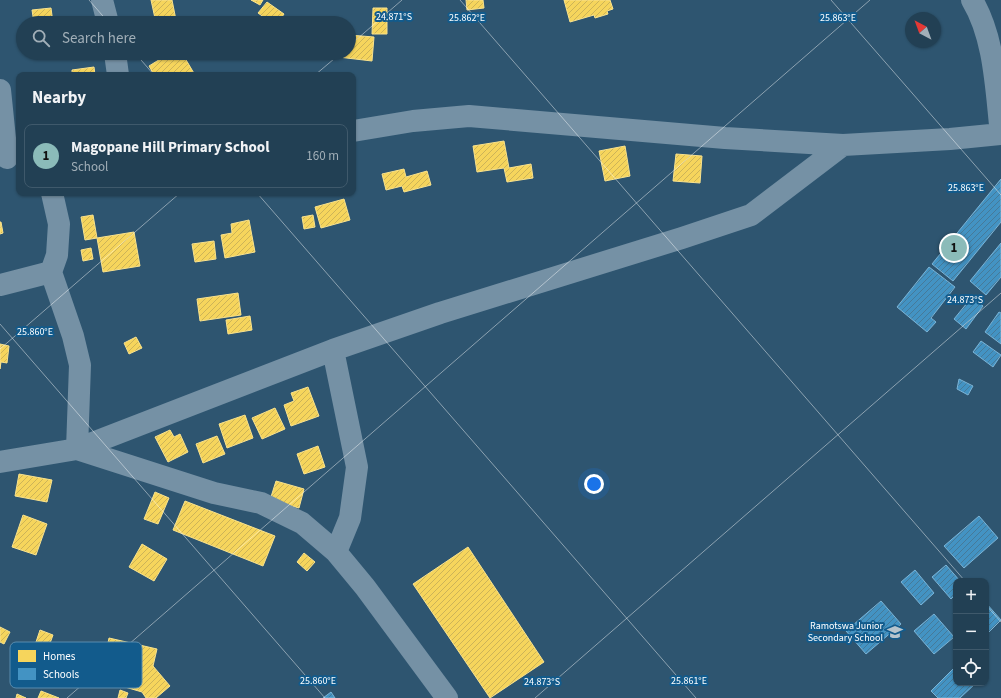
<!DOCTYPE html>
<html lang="en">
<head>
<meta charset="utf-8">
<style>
  :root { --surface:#224054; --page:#2a475a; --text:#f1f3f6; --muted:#a2afb8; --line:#3f596b; --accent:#8bbbb9 }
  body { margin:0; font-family:"Source Sans 3",sans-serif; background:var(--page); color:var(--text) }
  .controls { position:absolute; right:12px; bottom:12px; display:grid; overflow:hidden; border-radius:8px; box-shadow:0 1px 3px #0004 }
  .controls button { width:36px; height:36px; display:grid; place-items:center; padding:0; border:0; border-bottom:1px solid var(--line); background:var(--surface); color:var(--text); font:20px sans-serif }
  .compass { position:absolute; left:905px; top:12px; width:36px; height:36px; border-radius:50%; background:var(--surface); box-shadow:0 1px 3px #0004; rotate:319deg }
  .you { position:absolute; left:594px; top:484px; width:14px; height:14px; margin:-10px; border:3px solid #fff; border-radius:50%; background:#1a73e8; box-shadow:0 0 0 6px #1a73e833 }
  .badge { display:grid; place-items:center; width:26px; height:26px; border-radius:50%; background:var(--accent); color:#111; font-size:13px; font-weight:700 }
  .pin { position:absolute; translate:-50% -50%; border:2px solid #fff; box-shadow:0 1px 4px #0006 }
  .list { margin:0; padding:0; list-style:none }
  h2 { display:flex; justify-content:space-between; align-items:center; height:52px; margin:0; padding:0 16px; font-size:17px }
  h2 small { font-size:13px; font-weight:400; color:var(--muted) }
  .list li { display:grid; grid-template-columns:26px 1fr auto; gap:12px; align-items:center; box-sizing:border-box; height:64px; margin:0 8px 8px; padding:0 8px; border:1px solid var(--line); border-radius:8px }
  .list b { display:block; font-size:15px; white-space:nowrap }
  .list p { margin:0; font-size:13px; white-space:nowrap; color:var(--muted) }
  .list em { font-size:13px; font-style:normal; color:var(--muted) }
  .icon { flex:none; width:22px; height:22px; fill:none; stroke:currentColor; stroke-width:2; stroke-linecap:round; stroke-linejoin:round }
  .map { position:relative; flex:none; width:1001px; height:698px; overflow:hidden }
  .search { position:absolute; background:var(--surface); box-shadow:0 1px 3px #0004; left:16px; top:16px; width:340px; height:44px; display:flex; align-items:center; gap:10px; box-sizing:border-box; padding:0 14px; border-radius:22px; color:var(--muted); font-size:15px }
  .panel { position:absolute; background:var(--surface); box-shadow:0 1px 3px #0004; left:16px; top:72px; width:340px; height:124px; border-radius:8px }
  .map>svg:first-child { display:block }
  .homes { fill:url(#homes-hatch); stroke:#f9e28d }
  .schools { fill:url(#schools-hatch); stroke:#7bb3d5 }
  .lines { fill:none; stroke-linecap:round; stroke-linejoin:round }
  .minor { stroke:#7591a5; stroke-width:22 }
  .ticks { fill:none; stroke:#fff; stroke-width:1; stroke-opacity:0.45 }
  .labels { text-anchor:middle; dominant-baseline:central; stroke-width:4; stroke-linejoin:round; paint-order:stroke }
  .poi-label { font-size:10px; fill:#fff; stroke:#125b8c; text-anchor:end }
  .key { fill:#125b8c; stroke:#598cae; stroke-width:1 }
  .key-label { font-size:11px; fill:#fff }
  .ticks-label { font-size:10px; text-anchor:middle; fill:#fff; stroke:#125b8c; stroke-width:4; stroke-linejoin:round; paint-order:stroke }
</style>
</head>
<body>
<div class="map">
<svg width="1001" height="698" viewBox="0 0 1001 698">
  <defs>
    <pattern id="homes-hatch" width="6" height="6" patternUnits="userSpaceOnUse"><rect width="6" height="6" fill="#f6d55c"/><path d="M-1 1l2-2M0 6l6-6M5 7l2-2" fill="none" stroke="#ccb358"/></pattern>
    <pattern id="schools-hatch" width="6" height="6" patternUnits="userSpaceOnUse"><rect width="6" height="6" fill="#4393c3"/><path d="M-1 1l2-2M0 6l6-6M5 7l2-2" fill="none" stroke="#467a99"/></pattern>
  </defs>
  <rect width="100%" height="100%" fill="#2e5570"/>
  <!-- homes -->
  <path class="homes" d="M 151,0 L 172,0 L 176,20 L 156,23 Z
    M 251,0 L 263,0 L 260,5 Z
    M 466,0 L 483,0 L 484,8 L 467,10 Z
    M 564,0 L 610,0 L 613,9 L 607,11 L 608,14 L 595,18 L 594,15 L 570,22 Z
    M 267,2 L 284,14 L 278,23 L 272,23 L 258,13 Z
    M 51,8 L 53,23 L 34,23 L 32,10 Z
    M 373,8 L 387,8 L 387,34 L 372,34 Z
    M 327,17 L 341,20 L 341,23 L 326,23 Z
    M 349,35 L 374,37 L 372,61 L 338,57 L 339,53 L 349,53 Z
    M 46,53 L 72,53 L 73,55 L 47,58 Z
    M 170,53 L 182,53 L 195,75 L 154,75 L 149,66 Z
    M 94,67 L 95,75 L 72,75 L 72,70 Z
    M 504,141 L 509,168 L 531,164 L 533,178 L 507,182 L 504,168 L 477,172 L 473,146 Z
    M 625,146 L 630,176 L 605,181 L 599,151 Z
    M 676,154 L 702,156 L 700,183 L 673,181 Z
    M 404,169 L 406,177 L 427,171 L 431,185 L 404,192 L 402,186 L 386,190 L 382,174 Z
    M 344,199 L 350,220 L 321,228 L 315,207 Z
    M 93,215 L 97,238 L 85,240 L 81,217 Z
    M 313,215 L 315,227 L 304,229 L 302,217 Z
    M 249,220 L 255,252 L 225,258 L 221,235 L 232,233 L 231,224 Z
    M 0,222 L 1,222 L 3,233 L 0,234 Z
    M 134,232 L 140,266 L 103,272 L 97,238 Z
    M 214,241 L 216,259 L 195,262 L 192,244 Z
    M 91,248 L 93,259 L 83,261 L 81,250 Z
    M 238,293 L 241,315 L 200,321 L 197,299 Z
    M 250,316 L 252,330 L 228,334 L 226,320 Z
    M 136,337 L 142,348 L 129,354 L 124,343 Z
    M 0,344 L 9,346 L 7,363 L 1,362 L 0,369 Z
    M 308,387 L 319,416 L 291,426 L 284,405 L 294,401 L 291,393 Z
    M 275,408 L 285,429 L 262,439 L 252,418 Z
    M 245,415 L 253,438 L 227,448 L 219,424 Z
    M 170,430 L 174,437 L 180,434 L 188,452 L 168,462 L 155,437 Z
    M 217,436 L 225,454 L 203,463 L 196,444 Z
    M 318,446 L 325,467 L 304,474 L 297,454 Z
    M 19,474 L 52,480 L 47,502 L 15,496 Z
    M 276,481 L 304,489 L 299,508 L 270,500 Z
    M 155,492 L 169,498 L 158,524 L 144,519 Z
    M 185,501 L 275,536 L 263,566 L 173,530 Z
    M 23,515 L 47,524 L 36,555 L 12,547 Z
    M 142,544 L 167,559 L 154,581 L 129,567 Z
    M 468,547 L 544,662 L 490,698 L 413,584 Z
    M 304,553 L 315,562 L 307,571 L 297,562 Z
    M 0,627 L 10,632 L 4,644 L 0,642 Z
    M 40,630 L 53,635 L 49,646 L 36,642 Z
    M 109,638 L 157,649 L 153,666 L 170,686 L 156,698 L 146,698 L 142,692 L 108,682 L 95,687 L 87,663 L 105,657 Z
    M 120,690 L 128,693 L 126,698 L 118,698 Z
    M 41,691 L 59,698 L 38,698 Z
    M 17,694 L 26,698 L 16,698 Z"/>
  <!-- schools -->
  <path class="schools" d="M 1001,179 L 1001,222 L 953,281 L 932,264 Z
    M 1001,243 L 1001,277 L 986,295 L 970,281 Z
    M 929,267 L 955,287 L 931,318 L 936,322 L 927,332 L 897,307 Z
    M 972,297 L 983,306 L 966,329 L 954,319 Z
    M 999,312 L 1001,313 L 1001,344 L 985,332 Z
    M 981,341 L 1001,355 L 993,367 L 973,352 Z
    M 959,379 L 973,386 L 968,395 L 957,389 Z
    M 979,516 L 998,538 L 964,568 L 944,546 Z
    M 946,565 L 960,581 L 956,581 L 956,594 L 951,599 L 932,577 Z
    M 915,570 L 934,593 L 921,605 L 901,582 Z
    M 881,601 L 901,624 L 866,654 L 846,631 Z
    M 986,603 L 1001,620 L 986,635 Z
    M 934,614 L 954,637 L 934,654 L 914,631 Z
    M 956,666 L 956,683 L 976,683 L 960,698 L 938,698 L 931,691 Z
    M 331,692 L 335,698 L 323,698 Z"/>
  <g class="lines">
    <!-- minor -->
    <path class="minor" d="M 102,0 L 108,23
      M 972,0 C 995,38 996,91 1001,134
      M 115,53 L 118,75
      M 0,90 L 7,158
      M 353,131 L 413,121 L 469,116 L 725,138 L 843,145 L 950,139 L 1001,134
      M 52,193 L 59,224 L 57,255 L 51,272 L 73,336 L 80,365 L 77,449
      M 0,285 L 51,272
      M 333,350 L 357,467 L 350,518 L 336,552
      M 77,449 L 214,493 L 261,503 L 302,523 L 336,552 L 365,587 L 447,698
      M 0,462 L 77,449 L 333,350 L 440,313 L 682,238 L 751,215 L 843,145"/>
  </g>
  <!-- ticks -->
  <path class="ticks" d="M 89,0 L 109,23M 460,0 L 965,581M 831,0 L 1001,195M 349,46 L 402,0M 135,53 L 154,75M 315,75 L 341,53M 257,193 L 696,698M 0,324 L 325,698M 0,349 L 180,193M 986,605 L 1001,622M 67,698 L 870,0M 535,698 L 1001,293"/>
  <!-- icons -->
  <defs>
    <symbol id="school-bare" viewBox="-9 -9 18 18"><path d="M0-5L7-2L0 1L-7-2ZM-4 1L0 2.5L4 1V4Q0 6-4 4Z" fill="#b6c4cd" stroke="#125b8c" stroke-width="2.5" paint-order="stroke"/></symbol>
  </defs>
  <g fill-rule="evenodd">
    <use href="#school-bare" x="884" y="621" width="22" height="22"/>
  </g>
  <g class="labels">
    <!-- poi labels -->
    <g class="poi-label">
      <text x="883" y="626">Ramotswa Junior<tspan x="883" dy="12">Secondary School</tspan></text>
    </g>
  </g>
  <!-- legend -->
  <rect x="10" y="642" width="132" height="46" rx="6" class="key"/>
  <rect x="18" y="650" width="18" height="12" fill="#f6d55c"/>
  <rect x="18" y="668" width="18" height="12" fill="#4393c3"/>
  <g class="key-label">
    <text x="43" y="660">Homes</text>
    <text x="43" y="678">Schools</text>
  </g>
  <g class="ticks-label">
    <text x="394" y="20">24.871°S</text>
    <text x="838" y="21">25.863°E</text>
    <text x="467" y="21">25.862°E</text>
    <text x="966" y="191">25.863°E</text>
    <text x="965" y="303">24.873°S</text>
    <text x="35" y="335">25.860°E</text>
    <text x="318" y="684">25.860°E</text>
    <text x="689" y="684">25.861°E</text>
    <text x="542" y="685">24.873°S</text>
  </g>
</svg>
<div class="controls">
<button>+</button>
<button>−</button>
<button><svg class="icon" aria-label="locate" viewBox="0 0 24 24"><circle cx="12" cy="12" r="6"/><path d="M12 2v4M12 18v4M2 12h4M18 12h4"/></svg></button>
</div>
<svg class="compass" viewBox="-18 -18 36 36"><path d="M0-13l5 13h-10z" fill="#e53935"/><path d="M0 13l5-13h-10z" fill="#a2afb8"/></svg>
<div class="you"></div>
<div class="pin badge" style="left:954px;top:248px">1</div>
<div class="search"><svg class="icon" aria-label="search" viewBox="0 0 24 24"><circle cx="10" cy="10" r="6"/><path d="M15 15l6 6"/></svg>Search here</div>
<section class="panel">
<h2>Nearby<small></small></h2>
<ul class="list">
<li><span class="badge">1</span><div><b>Magopane Hill Primary School</b><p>School</p></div><em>160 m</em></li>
</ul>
</section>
</div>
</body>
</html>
